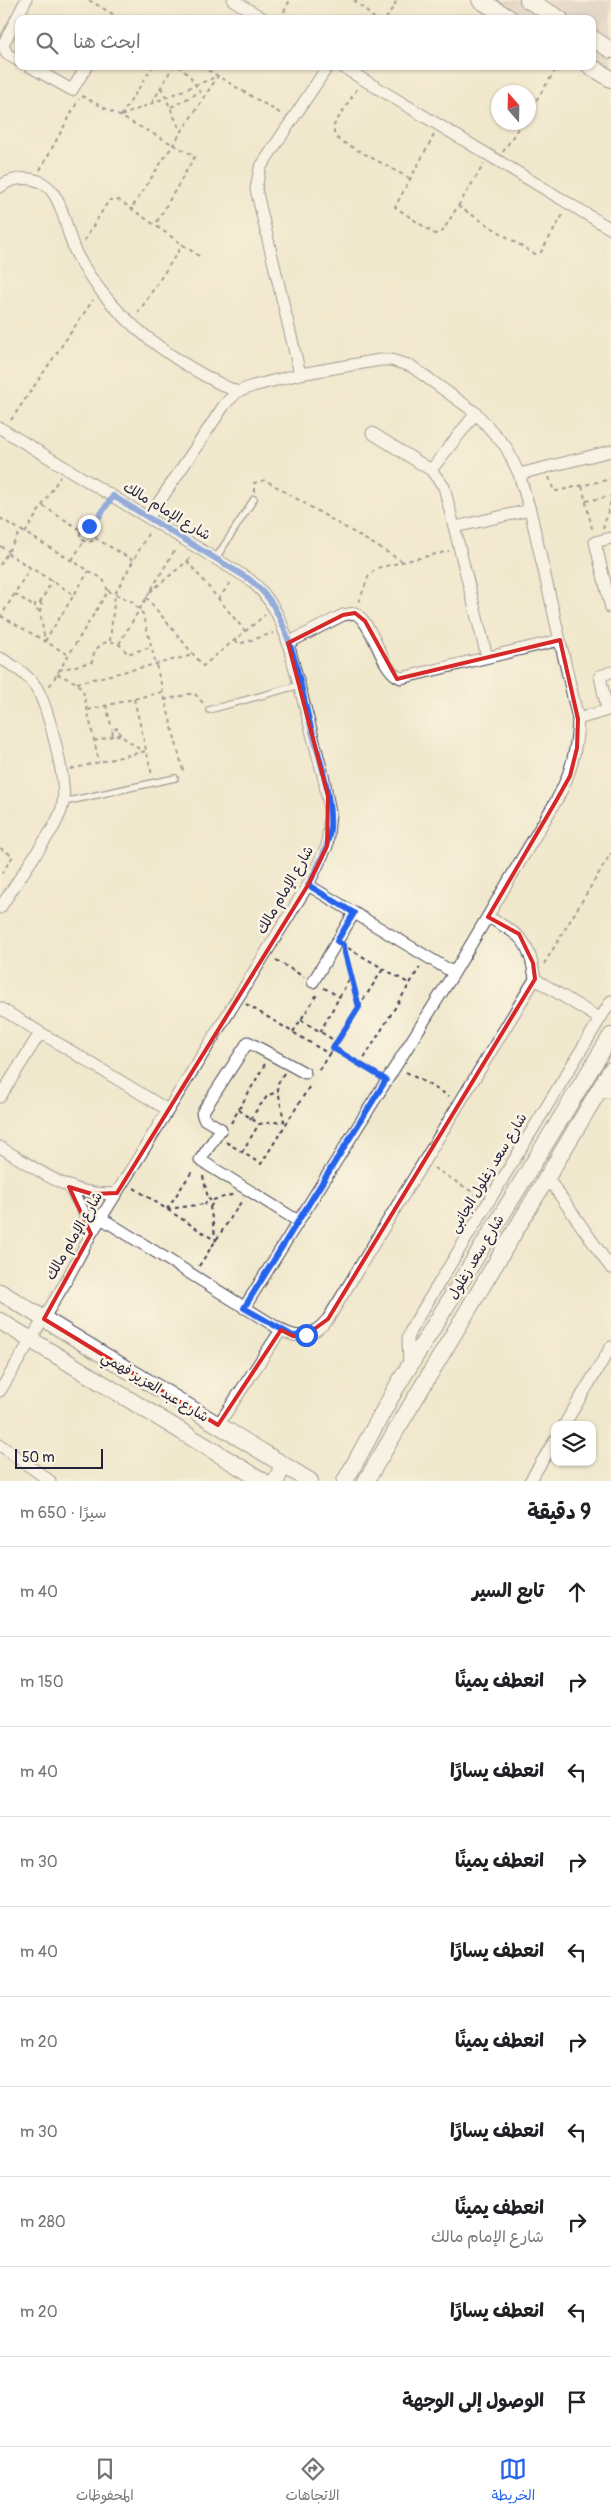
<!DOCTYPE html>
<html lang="ar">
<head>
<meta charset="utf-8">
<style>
  :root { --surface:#fff; --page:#f6f6f6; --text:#202124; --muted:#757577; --line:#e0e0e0; --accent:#2563eb }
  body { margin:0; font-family:Pangolin,"Playpen Sans Arabic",sans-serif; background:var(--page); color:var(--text); direction:rtl }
  .controls { position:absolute; right:15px; bottom:15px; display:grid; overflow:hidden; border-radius:10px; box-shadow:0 1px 4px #0004 }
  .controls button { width:45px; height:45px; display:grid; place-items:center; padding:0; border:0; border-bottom:1px solid var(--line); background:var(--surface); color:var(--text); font:25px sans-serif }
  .compass { position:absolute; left:491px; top:85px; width:45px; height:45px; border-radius:50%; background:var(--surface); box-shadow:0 1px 4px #0004; rotate:340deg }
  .scale { position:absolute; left:15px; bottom:12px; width:88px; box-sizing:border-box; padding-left:5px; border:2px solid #22223b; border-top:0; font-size:14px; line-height:18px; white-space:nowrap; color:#22223b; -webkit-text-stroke:4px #fcf5e5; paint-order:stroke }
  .stop { position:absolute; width:15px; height:15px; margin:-11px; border:4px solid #2563eb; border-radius:50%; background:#fff }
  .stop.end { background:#2563eb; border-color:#fff; box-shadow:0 1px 5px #0008 }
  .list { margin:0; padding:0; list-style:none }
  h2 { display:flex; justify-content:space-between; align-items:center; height:65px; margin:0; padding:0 20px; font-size:21px }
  h2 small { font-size:16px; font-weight:400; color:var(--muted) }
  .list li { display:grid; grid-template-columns:32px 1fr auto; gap:15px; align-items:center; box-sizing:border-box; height:90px; padding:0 20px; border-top:1px solid var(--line) }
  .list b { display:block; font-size:19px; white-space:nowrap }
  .list p { margin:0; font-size:16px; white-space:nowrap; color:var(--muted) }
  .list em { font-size:16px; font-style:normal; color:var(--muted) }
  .icon { flex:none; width:28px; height:28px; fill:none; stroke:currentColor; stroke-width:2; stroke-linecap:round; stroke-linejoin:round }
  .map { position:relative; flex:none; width:611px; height:1481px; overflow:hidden; direction:ltr }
  .search { position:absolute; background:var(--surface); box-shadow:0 1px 4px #0004; left:15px; right:15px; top:15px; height:55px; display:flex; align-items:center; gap:12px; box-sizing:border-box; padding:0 18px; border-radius:10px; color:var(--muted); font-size:19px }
  .sheet { height:965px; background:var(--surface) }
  nav { display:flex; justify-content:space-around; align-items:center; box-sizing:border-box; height:70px; border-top:1px solid var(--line); background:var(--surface); font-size:14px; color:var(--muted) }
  nav a { display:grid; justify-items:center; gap:2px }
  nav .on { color:var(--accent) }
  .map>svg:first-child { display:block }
  .industrial { fill:#d2bfbf }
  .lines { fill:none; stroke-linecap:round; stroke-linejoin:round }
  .lane-casing { stroke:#414051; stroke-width:8 }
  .street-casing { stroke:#414051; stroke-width:13 }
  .secondary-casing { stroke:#414051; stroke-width:18 }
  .path { stroke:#414051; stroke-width:2; stroke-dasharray:4 4; stroke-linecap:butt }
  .lane { stroke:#fff; stroke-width:5.5 }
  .street { stroke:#fff; stroke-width:11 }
  .secondary { stroke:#fff; stroke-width:16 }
  .route { stroke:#2563eb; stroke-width:6 }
  .marked { fill:none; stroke:#d62828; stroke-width:4; stroke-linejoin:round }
  .labels { text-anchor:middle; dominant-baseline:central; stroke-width:5; stroke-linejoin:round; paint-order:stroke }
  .street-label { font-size:14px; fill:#22223b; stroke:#fcf5e5 }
</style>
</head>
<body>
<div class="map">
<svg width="611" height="1481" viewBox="0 0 611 1481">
  <rect width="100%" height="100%" fill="#fcf5e5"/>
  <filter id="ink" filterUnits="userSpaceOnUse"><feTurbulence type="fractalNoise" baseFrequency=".02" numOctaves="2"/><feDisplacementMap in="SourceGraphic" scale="10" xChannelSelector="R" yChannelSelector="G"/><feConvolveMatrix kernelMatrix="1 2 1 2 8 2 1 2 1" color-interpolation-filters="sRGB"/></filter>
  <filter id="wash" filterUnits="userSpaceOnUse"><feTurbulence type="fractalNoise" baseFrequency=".0096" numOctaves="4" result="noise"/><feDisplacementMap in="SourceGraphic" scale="20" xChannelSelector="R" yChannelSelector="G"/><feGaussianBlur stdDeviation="1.12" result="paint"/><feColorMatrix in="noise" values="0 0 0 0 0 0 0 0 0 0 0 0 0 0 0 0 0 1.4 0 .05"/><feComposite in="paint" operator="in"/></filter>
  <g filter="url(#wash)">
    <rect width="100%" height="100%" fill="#f0e8cc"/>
    <!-- industrial -->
    <path class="industrial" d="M 501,0 L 611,0 L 611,65 L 592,54 L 592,19 L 533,19 Z"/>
  </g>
  <g filter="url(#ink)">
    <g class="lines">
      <defs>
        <path id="lane" d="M 216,558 L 254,499
          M 209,710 L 300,685
          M 64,802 L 175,778"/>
        <path id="street" d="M 233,0 L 264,19
          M 19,61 L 7,54 L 3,45 L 26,0
          M 29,66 L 72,90 L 87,66
          M 341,66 L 611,229
          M 0,187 C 13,176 36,175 49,188 C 65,205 66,234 77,255 C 112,319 172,362 237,392
          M 300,374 L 256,189 L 260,168 L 328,66
          M 0,428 L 249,579 C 270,596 281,617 288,643 L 324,779 L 330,813 L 327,846 L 308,885 L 91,1234 L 65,1283 L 0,1391
          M 372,433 L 431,470 L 444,487 L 487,657
          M 431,470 L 476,413
          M 519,474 L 611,451
          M 149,517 L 225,404 L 237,392 L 253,386 L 300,374 L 380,360 L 391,360 L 411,366 L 476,413 L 506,447 L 519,474 L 530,510 L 578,719 C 577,750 571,774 556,801 L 454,973 L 244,1308
          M 455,527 L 530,510
          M 611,538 L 595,542 L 611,608
          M 288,643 L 343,615 L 355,613 C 375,625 381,672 401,678 L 560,640
          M 0,658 C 14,666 27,674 36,687 C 48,706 67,781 63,803 C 62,812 57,820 53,828 L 0,908
          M 607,710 L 600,676 L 611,672
          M 578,719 L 611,709
          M 308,885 L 454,973
          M 535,979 L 600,1019
          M 313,982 L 354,913
          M 0,1008 L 168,1110
          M 598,1090 L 611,1093
          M 0,1097 L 40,1033
          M 0,1147 C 36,1168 73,1199 117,1193
          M 547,1177 L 611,1268
          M 69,1187 L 82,1209 L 91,1234
          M 101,1218 L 281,1330 C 301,1341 313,1336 328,1319 L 535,979 C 529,938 521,936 488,917
          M 298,1221 L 200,1160 L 221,1129 L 204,1119 L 202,1113 L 248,1042 L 305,1073
          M 409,1366 L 408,1338 L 411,1329 L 611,1001
          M 218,1425 L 281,1330
          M 564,1425 L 611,1347
          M 0,1445 L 50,1481
          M 530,1481 L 555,1440"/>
        <path id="secondary" d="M 480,0 L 511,19
          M 528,0 L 560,19
          M 592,38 L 611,50
          M 590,66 L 611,79
          M 0,1292 L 310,1481
          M 0,1321 L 263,1481
          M 276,1481 L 283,1465
          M 345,1481 L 396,1388 L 611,1036
          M 366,1481 L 611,1070"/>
      </defs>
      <!-- lane casing -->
      <use href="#lane" class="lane-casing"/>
      <!-- street casing -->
      <use href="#street" class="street-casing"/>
      <!-- secondary casing -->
      <use href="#secondary" class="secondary-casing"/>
      <!-- path -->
      <path class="path" d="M 89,0 L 121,19
        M 354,0 L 375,19
        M 280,19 L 290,0
        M 386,19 L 397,0
        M 178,66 L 190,76 L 203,97
        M 201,66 L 283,115
        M 161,87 L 181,132
        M 357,89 L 334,125 L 334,134 L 339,140 L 409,178
        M 82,96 L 195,156 L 155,225
        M 152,103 L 173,66
        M 171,107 L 200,92
        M 528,107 L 532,107 L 535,112 L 528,117
        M 532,107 L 558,66
        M 121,116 L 218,76 L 131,209
        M 121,116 L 153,66
        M 434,135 L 395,207 L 435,234 L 442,232 L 484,164
        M 503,152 L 522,122
        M 40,170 L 79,99
        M 458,206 L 534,254 L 541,252 L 564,213
        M 84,241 L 109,200 L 119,200 L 199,256
        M 138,313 L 183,244
        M 11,420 L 93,300
        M 549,477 L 554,491 L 557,491 L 611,479
        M 582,486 L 593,532
        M 254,492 L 254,483 L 265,480 L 402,561
        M 586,501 L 611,496
        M 43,506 L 81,530
        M 0,518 L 103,579 L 108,591 L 49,687
        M80 534a8 8 0 1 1 16 0a8 8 0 1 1-16 0Z
        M 92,527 L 106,506
        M 603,529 L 611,501
        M 25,533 L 60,477
        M 95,538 L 133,560
        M 0,546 L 8,551
        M 7,553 L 73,594
        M 72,560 L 84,541
        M 187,561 L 245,631
        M 0,565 L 21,530
        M 108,591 L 133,602 L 143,614 L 183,770 L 181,773
        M 150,592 L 191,558
        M 15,594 L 33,606
        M 146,597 L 203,666 L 265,615
        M 218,599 L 232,581
        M 359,602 L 369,575 L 377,568 L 449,551
        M 40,603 L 52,581
        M 40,611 L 35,610 L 35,603 L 40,603 L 42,605 L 40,611 L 45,641
        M 1,616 L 69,655
        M 0,618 L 30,568
        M 235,640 L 239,644 L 273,633
        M 45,641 L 89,571
        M 110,641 L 115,594 L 149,532
        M 119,644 L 176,548
        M 59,670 L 92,662 C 94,640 117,634 127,654 L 151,647
        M 57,674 L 77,683 L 83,691 L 99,762
        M 77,683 L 193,655
        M 134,699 L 152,775
        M 164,700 L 194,693 L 204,704
        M 106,705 L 112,729
        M 88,710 L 162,692
        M 120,735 L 119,728 L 112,729 L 113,736 L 120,735 L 142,751
        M 94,741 L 113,736
        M 71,769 L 146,751
        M 0,848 L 13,856 L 0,876
        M 348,948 L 410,984
        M 345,952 L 359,1006
        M 276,960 L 304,977
        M 544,964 L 611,853
        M 324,988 L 340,997
        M 246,1004 L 329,1054 L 317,1073
        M 301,1020 L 337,1042
        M 293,1032 L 318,993
        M 320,1032 L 351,976
        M 333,1048 L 378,1075
        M 329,1054 L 383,969
        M 360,1065 L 420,967
        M 406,1072 L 449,1096
        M 284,1073 L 277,1085 L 285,1126
        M 239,1110 L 259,1124 L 284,1121
        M 250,1119 L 268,1095 L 278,1092
        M 231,1123 L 265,1064
        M 226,1142 L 261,1164 L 311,1084
        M 242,1152 L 259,1124
        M 434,1168 L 479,1196
        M 203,1176 L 208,1198
        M 134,1188 L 216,1241
        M 213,1200 L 235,1194
        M 210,1207 L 213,1203 L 208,1198 L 205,1204 L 210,1207 L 216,1241
        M 167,1209 L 193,1170
        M 167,1209 L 205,1204
        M 199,1266 L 243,1199"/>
      <!-- lane -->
      <use href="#lane" class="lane"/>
      <!-- street -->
      <use href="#street" class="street"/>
      <!-- secondary -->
      <use href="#secondary" class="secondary"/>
    </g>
  </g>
  <g class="lines" filter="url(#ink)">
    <!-- route -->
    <path class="route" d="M 89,526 L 92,527 L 113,496 L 249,579 C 259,587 268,596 274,607 C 293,641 300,683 309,720 C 318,755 332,792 330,829 C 328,849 317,867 308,885 L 354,913 L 337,941 L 343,945 L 359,1007 L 333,1048 L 386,1080 L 244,1308 L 293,1336 L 306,1335"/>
  </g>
  <!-- marked area -->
  <path d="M0 0H611V1481H0ZM 355,613 L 365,621 L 397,679 L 560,640 L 578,719 L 577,748 L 570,776 L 556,801 L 488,917 L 519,934 L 533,963 L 535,979 L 328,1319 L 306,1335 L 293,1336 L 281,1330 L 218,1425 L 44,1319 L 91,1234 L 69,1187 L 92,1194 L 117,1193 L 308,885 L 327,846 L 328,796 L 288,643 L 343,615 Z" fill="#f0e8cc" fill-opacity=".55" fill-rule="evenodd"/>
  <path class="marked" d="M 355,613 L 365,621 L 397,679 L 560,640 L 578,719 L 577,748 L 570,776 L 556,801 L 488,917 L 519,934 L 533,963 L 535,979 L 328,1319 L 306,1335 L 293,1336 L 281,1330 L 218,1425 L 44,1319 L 91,1234 L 69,1187 L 92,1194 L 117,1193 L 308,885 L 327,846 L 328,796 L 288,643 L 343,615 Z"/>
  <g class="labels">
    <!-- street labels -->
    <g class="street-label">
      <text transform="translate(167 511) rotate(31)">شارع الإمام مالك</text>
      <text transform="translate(285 890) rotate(-60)">شارع الإمام مالك</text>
      <text transform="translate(488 1173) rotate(-59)">شارع سعد زغلول الجانبى</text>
      <text transform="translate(74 1236) rotate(-60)">شارع الإمام مالك</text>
      <text transform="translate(476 1257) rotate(-59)">شارع سعد زغلول</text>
      <text transform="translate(155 1387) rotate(31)">شارع عبد العزيز فهمي</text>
    </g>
  </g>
</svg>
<div class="controls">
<button><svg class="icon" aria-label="layers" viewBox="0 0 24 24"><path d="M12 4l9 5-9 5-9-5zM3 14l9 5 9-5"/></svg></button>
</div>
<svg class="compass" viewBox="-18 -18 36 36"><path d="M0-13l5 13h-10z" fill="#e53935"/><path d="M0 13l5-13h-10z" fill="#757577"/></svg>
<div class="scale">50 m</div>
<div class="stop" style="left:306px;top:1335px"></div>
<div class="stop end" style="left:89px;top:526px"></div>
<div class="search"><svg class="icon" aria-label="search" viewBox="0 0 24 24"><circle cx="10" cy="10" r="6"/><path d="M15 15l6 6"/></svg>ابحث هنا</div>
</div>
<section class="sheet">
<h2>9 دقيقة<small>سيرًا · 650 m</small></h2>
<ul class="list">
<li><svg class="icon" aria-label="ahead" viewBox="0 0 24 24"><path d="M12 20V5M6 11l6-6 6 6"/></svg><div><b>تابع السير</b></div><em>40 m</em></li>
<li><svg class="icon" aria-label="right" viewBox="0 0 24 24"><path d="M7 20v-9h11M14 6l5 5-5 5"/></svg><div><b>انعطف يمينًا</b></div><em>150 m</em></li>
<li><svg class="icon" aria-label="left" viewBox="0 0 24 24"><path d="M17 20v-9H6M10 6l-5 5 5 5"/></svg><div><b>انعطف يسارًا</b></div><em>40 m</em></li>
<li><svg class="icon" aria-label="right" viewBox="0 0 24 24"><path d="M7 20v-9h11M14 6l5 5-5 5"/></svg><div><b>انعطف يمينًا</b></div><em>30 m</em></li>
<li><svg class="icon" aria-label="left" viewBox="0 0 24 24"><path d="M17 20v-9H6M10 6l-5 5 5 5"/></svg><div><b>انعطف يسارًا</b></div><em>40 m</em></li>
<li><svg class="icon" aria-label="right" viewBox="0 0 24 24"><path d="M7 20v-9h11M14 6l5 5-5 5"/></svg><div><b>انعطف يمينًا</b></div><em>20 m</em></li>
<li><svg class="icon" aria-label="left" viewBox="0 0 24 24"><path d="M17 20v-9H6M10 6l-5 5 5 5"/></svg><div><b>انعطف يسارًا</b></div><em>30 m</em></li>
<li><svg class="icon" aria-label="right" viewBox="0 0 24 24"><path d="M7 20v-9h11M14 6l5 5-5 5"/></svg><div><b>انعطف يمينًا</b><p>شارع الإمام مالك</p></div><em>280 m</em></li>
<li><svg class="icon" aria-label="left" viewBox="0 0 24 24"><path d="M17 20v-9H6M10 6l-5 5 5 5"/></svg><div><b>انعطف يسارًا</b></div><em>20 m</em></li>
<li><svg class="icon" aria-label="arrive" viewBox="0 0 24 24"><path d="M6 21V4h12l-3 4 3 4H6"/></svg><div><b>الوصول إلى الوجهة</b></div></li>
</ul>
</section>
<nav>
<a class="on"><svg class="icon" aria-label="map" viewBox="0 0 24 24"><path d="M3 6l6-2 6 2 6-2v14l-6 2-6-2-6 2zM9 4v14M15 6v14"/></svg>الخريطة</a>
<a><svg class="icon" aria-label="directions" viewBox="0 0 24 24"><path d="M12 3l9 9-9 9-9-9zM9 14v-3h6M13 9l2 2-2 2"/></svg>الاتجاهات</a>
<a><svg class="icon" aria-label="saved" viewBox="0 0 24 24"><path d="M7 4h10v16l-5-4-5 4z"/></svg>المحفوظات</a>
</nav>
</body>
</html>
